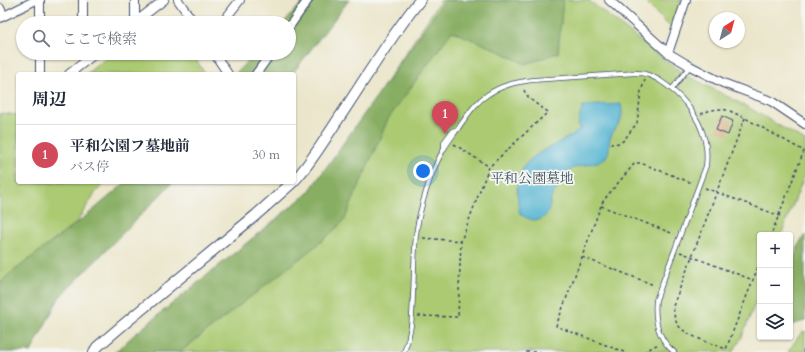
<!DOCTYPE html>
<html lang="ja">
<head>
<meta charset="utf-8">
<style>
  :root { --surface:#fff; --page:#f2f2f3; --text:#1f2937; --muted:#747a83; --line:#e0e1e3; --accent:#d1495b }
  body { margin:0; font-family:Cardo,"Noto Serif JP",serif; background:var(--page); color:var(--text) }
  .controls { position:absolute; right:12px; bottom:12px; display:grid; overflow:hidden; border-radius:4px; box-shadow:0 1px 3px #0004 }
  .controls button { width:36px; height:36px; display:grid; place-items:center; padding:0; border:0; border-bottom:1px solid var(--line); background:var(--surface); color:var(--text); font:20px sans-serif }
  .compass { position:absolute; left:709px; top:12px; width:36px; height:36px; border-radius:50%; background:var(--surface); box-shadow:0 1px 3px #0004; rotate:36deg }
  .you { position:absolute; left:423px; top:171px; width:14px; height:14px; margin:-10px; border:3px solid #fff; border-radius:50%; background:#1a73e8; box-shadow:0 0 0 6px #1a73e833 }
  .badge { display:grid; place-items:center; width:26px; height:26px; border-radius:50%; background:var(--accent); color:#fff; font-size:13px; font-weight:700 }
  .pin { position:absolute; translate:-50% -33px; filter:drop-shadow(0 1px 2px #0008) }
  .pin::after { content:''; position:absolute; top:21px; width:14px; height:12px; background:inherit; clip-path:polygon(0 0,100% 0,50% 100%) }
  .list { margin:0; padding:0; list-style:none }
  h2 { display:flex; justify-content:space-between; align-items:center; height:52px; margin:0; padding:0 16px; font-size:17px }
  h2 small { font-size:13px; font-weight:400; color:var(--muted) }
  .list li { display:grid; grid-template-columns:26px 1fr auto; gap:12px; align-items:center; box-sizing:border-box; height:60px; padding:0 16px; border-top:1px solid var(--line) }
  .list b { display:block; font-size:15px; white-space:nowrap }
  .list p { margin:0; font-size:13px; white-space:nowrap; color:var(--muted) }
  .list em { font-size:13px; font-style:normal; color:var(--muted) }
  .icon { flex:none; width:22px; height:22px; fill:none; stroke:currentColor; stroke-width:2; stroke-linecap:round; stroke-linejoin:round }
  .map { position:relative; flex:none; width:805px; height:352px; overflow:hidden }
  .search { position:absolute; background:var(--surface); box-shadow:0 1px 3px #0004; left:16px; top:16px; width:280px; height:44px; display:flex; align-items:center; gap:10px; box-sizing:border-box; padding:0 14px; border-radius:22px; color:var(--muted); font-size:15px }
  .panel { position:absolute; background:var(--surface); box-shadow:0 1px 3px #0004; left:16px; top:72px; width:280px; height:112px; border-radius:4px }
  .map>svg:first-child { display:block }
  .green { fill:#abca72; stroke:#637c68 }
  .forest { fill:#88ae64; stroke:#526e61 }
  .water { fill:#53b4d2; stroke:#377298 }
  .building { fill:#d3a16f }
  .lines { fill:none; stroke-linecap:round; stroke-linejoin:round }
  .service-casing { stroke:#3a4a6e; stroke-width:5.5 }
  .minor-casing { stroke:#3a4a6e; stroke-width:10 }
  .tertiary-casing { stroke:#3a4a6e; stroke-width:12 }
  .path { stroke:#3a4a6e; stroke-width:1.5; stroke-dasharray:3 3; stroke-linecap:butt }
  .service { stroke:#fff; stroke-width:4 }
  .minor { stroke:#fff; stroke-width:8 }
  .tertiary { stroke:#fff; stroke-width:10 }
  .labels { text-anchor:middle; dominant-baseline:central; stroke-width:3.5; stroke-linejoin:round; paint-order:stroke }
  .park-label { font-size:14px; fill:#3f5663; stroke:#f6f6f2 }
</style>
</head>
<body>
<div class="map">
<svg width="805" height="352" viewBox="0 0 805 352">
  <rect width="100%" height="100%" fill="#f6f6f2"/>
  <filter id="ink" filterUnits="userSpaceOnUse"><feTurbulence type="fractalNoise" baseFrequency=".025" numOctaves="2"/><feDisplacementMap in="SourceGraphic" scale="8" xChannelSelector="R" yChannelSelector="G"/><feConvolveMatrix kernelMatrix="1 2 1 2 8 2 1 2 1" color-interpolation-filters="sRGB"/></filter>
  <filter id="wash" filterUnits="userSpaceOnUse"><feTurbulence type="fractalNoise" baseFrequency=".012" numOctaves="4" result="noise"/><feDisplacementMap in="SourceGraphic" scale="16" xChannelSelector="R" yChannelSelector="G"/><feGaussianBlur stdDeviation="0.9" result="paint"/><feColorMatrix in="noise" values="0 0 0 0 0 0 0 0 0 0 0 0 0 0 0 0 0 1.4 0 .05"/><feComposite in="paint" operator="in"/></filter>
  <g filter="url(#wash)">
    <rect width="100%" height="100%" fill="#ebe6cb"/>
    <!-- green -->
    <path class="green" d="M 441,0 L 588,0 L 669,63 L 684,74 L 749,108 L 805,141 L 805,174 L 781,235 L 760,235 L 760,290 L 742,337 L 733,352 L 119,352 L 134,335 L 308,193 L 361,120 Z
      M 643,0 L 682,0 L 671,28 Z
      M 113,53 L 192,53 L 205,74 L 86,74 Z
      M 0,113 L 18,115 L 18,182 L 106,182 L 95,193 L 0,343 Z
      M 805,331 L 805,352 L 788,352 L 801,333 Z"/>
    <!-- forest -->
    <path class="forest" d="M 305,0 L 349,0 L 292,74 L 235,74 L 255,53 L 289,53 L 289,23 L 283,23 Z
      M 445,0 L 491,0 L 497,2 L 501,0 L 563,0 L 558,53 L 525,64 L 495,49 L 452,31 L 388,119 L 344,221 L 322,241 L 180,352 L 115,352 L 134,335 L 308,193 Z
      M 126,182 L 173,182 L 59,298 L 31,352 L 0,352 L 0,285 L 7,276 L 91,212 Z
      M 805,235 L 805,321 L 790,325 L 790,269 L 800,242 Z"/>
    <!-- water -->
    <path class="water" d="M 621,104 C 624,120 620,121 612,134 C 606,144 612,149 606,157 C 599,165 581,164 572,169 C 568,172 564,177 561,180 C 559,183 559,186 557,189 C 557,189 554,193 553,193 C 549,202 551,212 543,218 C 536,223 526,218 520,214 C 513,180 517,163 550,147 C 558,143 566,138 575,134 L 578,130 L 581,129 L 581,127 L 578,127 C 579,119 580,113 583,106 Z"/>
    <g id="blocks">
      <!-- building -->
      <path class="building" d="M 722,116 L 733,121 L 728,135 L 716,130 Z"/>
    </g>
  </g>
  <g filter="url(#ink)">
    <use href="#blocks" fill-opacity="0" stroke="#3a4a6e" stroke-width="1"/>
    <g class="lines">
      <defs>
        <path id="service" d="M 672,89 L 690,66
          M 444,149 L 444,142 L 452,131 L 458,129
          M 404,352 C 412,332 412,317 413,296 C 414,275 414,255 416,235 C 419,210 431,170 444,149 C 449,140 456,132 461,124 C 469,113 476,102 487,95 C 502,85 516,82 533,80 L 636,73 C 639,73 642,73 645,74 C 650,75 655,78 659,80 C 681,94 699,115 705,141 C 707,149 707,157 706,166 L 656,300 C 654,320 658,339 674,352
          M 805,352 L 805,351"/>
        <path id="minor" d="M 40,0 L 40,23
          M 83,0 L 83,23
          M 135,0 L 135,22
          M 178,0 L 194,23
          M 609,0 L 668,53 L 690,66 L 723,83 L 771,101 L 805,124
          M 0,8 L 4,16
          M 0,18 L 36,0
          M 134,23 L 164,0
          M 222,23 L 240,0
          M 289,27 L 308,0
          M 40,53 L 40,74
          M 214,53 L 228,74
          M 668,53 L 686,0
          M 69,74 L 96,53
          M 256,74 L 271,53"/>
        <path id="tertiary" d="M 294,181 C 311,163 323,142 337,121 C 364,81 389,38 420,0
          M 94,352 L 97,347 L 124,324 L 256,215 L 293,182"/>
      </defs>
      <!-- service casing -->
      <use href="#service" class="service-casing"/>
      <!-- minor casing -->
      <use href="#minor" class="minor-casing"/>
      <!-- tertiary casing -->
      <use href="#tertiary" class="tertiary-casing"/>
      <!-- path -->
      <path class="path" d="M 701,114 L 711,110 L 722,109 L 730,111 L 745,118 L 804,151 L 771,235
        M 745,118 L 673,306 C 674,311 674,320 678,325 C 686,336 713,344 726,349 L 760,262
        M 454,144 L 488,166
        M 610,144 L 620,143 L 624,140 L 637,123 L 641,91 L 645,80
        M 705,188 L 780,216
        M 601,206 L 674,234
        M 423,238 L 461,241
        M 680,252 L 753,280
        M 582,257 L 654,285
        M 418,316 L 458,317 L 461,241 L 489,167 L 548,112 C 538,105 526,99 523,87
        M 526,352 L 542,352
        M 624,352 L 556,326 L 602,203 L 607,196 L 635,163 L 640,163 L 646,165 L 692,183
        M 644,352 L 658,344"/>
      <!-- service -->
      <use href="#service" class="service"/>
      <!-- minor -->
      <use href="#minor" class="minor"/>
      <!-- tertiary -->
      <use href="#tertiary" class="tertiary"/>
    </g>
  </g>
  <g class="labels">
    <!-- park labels -->
    <g class="park-label">
      <text x="532" y="178">平和公園墓地</text>
    </g>
  </g>
</svg>
<div class="controls">
<button>+</button>
<button>−</button>
<button><svg class="icon" aria-label="layers" viewBox="0 0 24 24"><path d="M12 4l9 5-9 5-9-5zM3 14l9 5 9-5"/></svg></button>
</div>
<svg class="compass" viewBox="-18 -18 36 36"><path d="M0-13l5 13h-10z" fill="#e53935"/><path d="M0 13l5-13h-10z" fill="#747a83"/></svg>
<div class="you"></div>
<div class="pin badge" style="left:445px;top:134px">1</div>
<div class="search"><svg class="icon" aria-label="search" viewBox="0 0 24 24"><circle cx="10" cy="10" r="6"/><path d="M15 15l6 6"/></svg>ここで検索</div>
<section class="panel">
<h2>周辺<small></small></h2>
<ul class="list">
<li><span class="badge">1</span><div><b>平和公園フ墓地前</b><p>バス停</p></div><em>30 m</em></li>
</ul>
</section>
</div>
</body>
</html>
